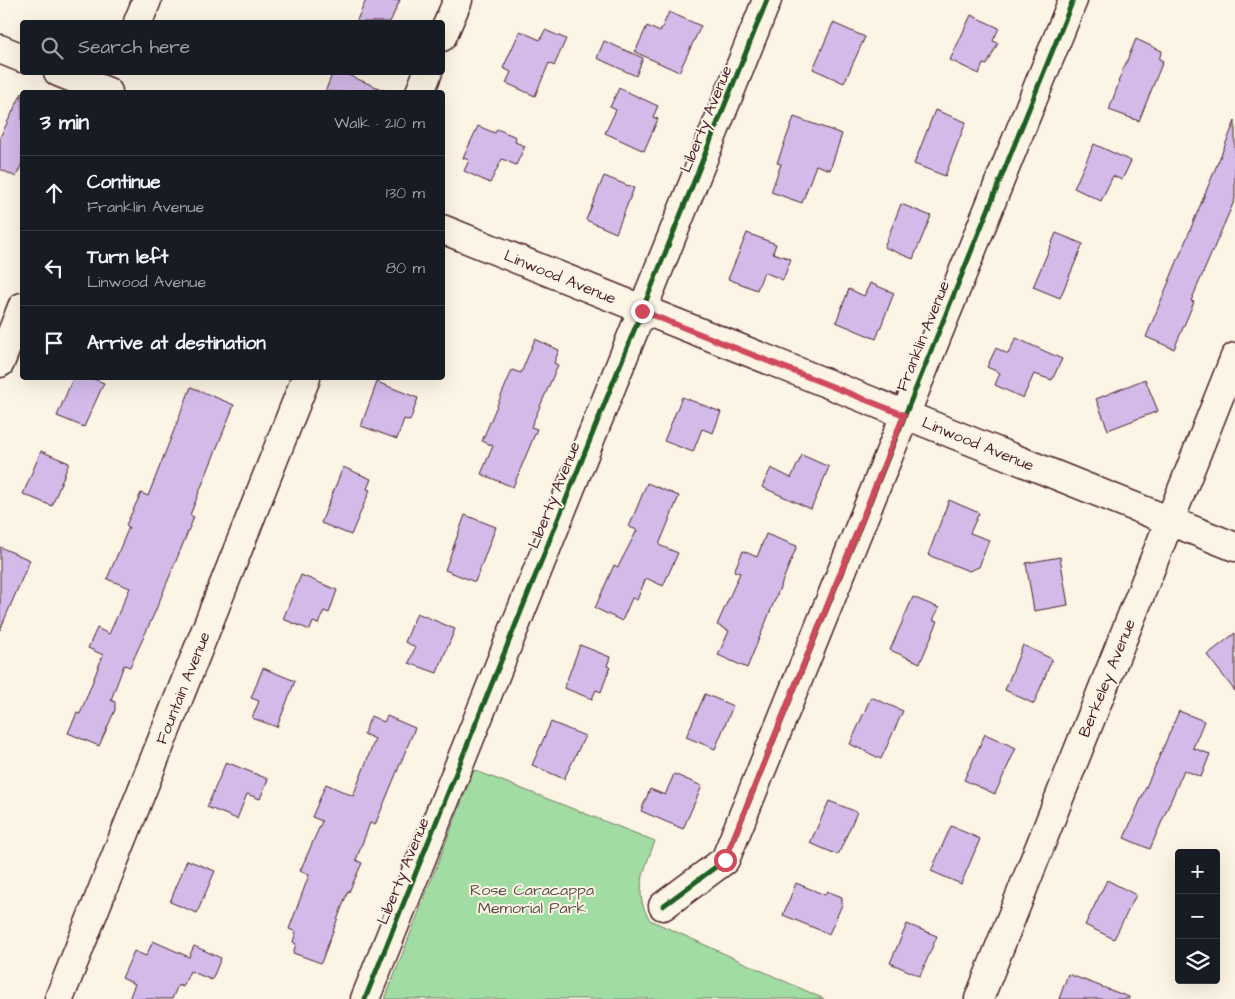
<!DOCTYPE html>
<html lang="en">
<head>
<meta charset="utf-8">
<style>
  :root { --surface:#171b24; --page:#20242c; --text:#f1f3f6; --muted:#9ea1a6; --line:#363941 }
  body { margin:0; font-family:"Architects Daughter",sans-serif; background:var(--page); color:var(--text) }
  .controls { position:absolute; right:15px; bottom:15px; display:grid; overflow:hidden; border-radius:5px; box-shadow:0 5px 20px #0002 }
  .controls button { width:45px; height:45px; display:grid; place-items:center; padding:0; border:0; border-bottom:1px solid var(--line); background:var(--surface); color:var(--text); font:25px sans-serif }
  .stop { position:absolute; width:15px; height:15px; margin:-11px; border:4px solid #d1495b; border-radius:50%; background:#fff }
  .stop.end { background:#d1495b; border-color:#fff; box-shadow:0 1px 5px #0008 }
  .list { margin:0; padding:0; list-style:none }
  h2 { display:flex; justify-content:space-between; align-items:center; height:65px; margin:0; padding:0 20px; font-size:21px }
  h2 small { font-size:16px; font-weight:400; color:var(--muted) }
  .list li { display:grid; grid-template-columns:32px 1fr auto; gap:15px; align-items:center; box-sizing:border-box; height:75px; padding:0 20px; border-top:1px solid var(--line) }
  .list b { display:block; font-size:19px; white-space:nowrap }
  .list p { margin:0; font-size:16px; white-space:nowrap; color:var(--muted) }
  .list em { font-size:16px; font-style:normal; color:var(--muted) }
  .icon { flex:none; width:28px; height:28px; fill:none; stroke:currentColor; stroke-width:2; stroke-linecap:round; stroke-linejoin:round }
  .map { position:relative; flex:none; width:1235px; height:999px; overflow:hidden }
  .search { position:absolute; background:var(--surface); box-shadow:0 5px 20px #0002; left:20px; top:20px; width:425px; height:55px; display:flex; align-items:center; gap:12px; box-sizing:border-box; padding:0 18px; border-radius:5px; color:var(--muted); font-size:19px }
  .panel { position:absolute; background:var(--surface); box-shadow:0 5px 20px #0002; left:20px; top:90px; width:425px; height:290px; border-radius:5px }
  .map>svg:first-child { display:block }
  .green { fill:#a1dca2; stroke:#767e66 }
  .building { fill:#d2bae9; stroke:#4a1f2b }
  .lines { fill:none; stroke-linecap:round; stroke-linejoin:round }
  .minor-casing { stroke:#4a1f2b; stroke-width:31 }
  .minor { stroke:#fcf5e5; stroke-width:28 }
  .cycleway-casing { stroke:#fcf5e5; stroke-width:8 }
  .cycleway { stroke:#1b5e20; stroke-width:5 }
  .route { stroke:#d1495b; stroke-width:6 }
  .labels { text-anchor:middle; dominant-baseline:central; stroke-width:4; stroke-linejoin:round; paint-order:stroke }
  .street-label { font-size:16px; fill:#4a1f2b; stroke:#fcf5e5 }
  .park-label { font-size:16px; fill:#604e49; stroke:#fcf5e5 }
</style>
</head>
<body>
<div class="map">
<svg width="1235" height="999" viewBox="0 0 1235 999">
  <rect width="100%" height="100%" fill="#fcf5e5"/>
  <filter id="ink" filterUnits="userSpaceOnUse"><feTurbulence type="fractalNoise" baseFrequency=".02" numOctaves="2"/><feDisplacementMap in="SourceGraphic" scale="10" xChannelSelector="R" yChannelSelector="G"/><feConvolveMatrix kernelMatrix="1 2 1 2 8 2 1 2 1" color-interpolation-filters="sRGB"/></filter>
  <g filter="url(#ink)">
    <!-- green -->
    <path class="green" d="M 474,770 L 655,841 C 645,868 632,894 650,920 L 824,999 L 385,999 Z"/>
    <!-- building -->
    <path class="building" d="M 366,0 L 400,0 L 390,22 L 356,22 Z
      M 669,12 L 701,26 L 679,72 L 635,52 L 647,26 L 660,32 Z
      M 971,15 L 999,28 L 993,41 L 998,43 L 987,65 L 983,64 L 979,74 L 950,60 Z
      M 833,23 L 865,37 L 844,83 L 813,69 Z
      M 545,30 L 566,39 L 554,66 L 549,63 L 535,96 L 506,83 L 511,72 L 503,68 L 520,31 L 540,40 Z
      M 1136,39 L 1162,51 L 1159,59 L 1163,61 L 1139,121 L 1109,110 L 1119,82 L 1118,82 Z
      M 604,41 L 643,58 L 636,76 L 597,58 Z
      M 333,72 L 341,72 L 388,92 L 325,92 Z
      M 619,88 L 658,106 L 653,117 L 658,119 L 644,151 L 605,133 L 616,110 L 610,107 Z
      M 22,93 L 22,163 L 16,177 L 0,169 L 0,137 Z
      M 935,110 L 966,122 L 945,176 L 914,164 Z
      M 794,117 L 842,134 L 830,170 L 816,165 L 802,203 L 771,192 L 781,164 L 777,163 Z
      M 1235,121 L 1235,199 L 1191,301 L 1194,302 L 1174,349 L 1146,337 Z
      M 478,126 L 495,133 L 497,129 L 516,137 L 515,142 L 525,146 L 516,165 L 502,159 L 490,183 L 464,171 L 469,160 L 463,158 Z
      M 1094,144 L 1131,161 L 1122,180 L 1113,176 L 1101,201 L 1074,188 Z
      M 604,176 L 634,188 L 616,233 L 586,220 Z
      M 901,204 L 931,216 L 913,259 L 884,247 Z
      M 747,233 L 776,244 L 773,253 L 791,259 L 783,280 L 764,272 L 757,290 L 728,279 Z
      M 1056,233 L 1083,244 L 1060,298 L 1033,287 Z
      M 870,283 L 894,293 L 876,339 L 836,322 L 849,289 L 864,296 Z
      M 1016,338 L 1062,359 L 1052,380 L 1034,374 L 1023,398 L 995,385 L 1000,373 L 987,367 L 996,348 L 1008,354 Z
      M 535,339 L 559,350 L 554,363 L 558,365 L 531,427 L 537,429 L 513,487 L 481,474 L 493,446 L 482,441 L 512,370 L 521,373 Z
      M 73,378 L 91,378 L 104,383 L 84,427 L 57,416 Z
      M 1145,379 L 1158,411 L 1108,430 L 1096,399 Z
      M 377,382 L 418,398 L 410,421 L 404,419 L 397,439 L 361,426 Z
      M 191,387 L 234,405 L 190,515 L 194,517 L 155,612 L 130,667 L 124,665 L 111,700 L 115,702 L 115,710 L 99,746 L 68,733 L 77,713 L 80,714 L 103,655 L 88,648 L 97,628 L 109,634 L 130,588 L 107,579 L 129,527 L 126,525 L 141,493 L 148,496 Z
      M 682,397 L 721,412 L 713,433 L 702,429 L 693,452 L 664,441 Z
      M 41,451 L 69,463 L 52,506 L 23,494 Z
      M 802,455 L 829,467 L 811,509 L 762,487 L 771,468 L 791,478 Z
      M 343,467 L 371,479 L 367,489 L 370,490 L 351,535 L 321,523 Z
      M 647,483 L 679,496 L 659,545 L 678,553 L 663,586 L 646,578 L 637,600 L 632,598 L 622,621 L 595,608 L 614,565 L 618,567 L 637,530 L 629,527 Z
      M 949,500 L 979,513 L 970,533 L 989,540 L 979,567 L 969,571 L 928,555 Z
      M 465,515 L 496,527 L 475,582 L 445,570 Z
      M 766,534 L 797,546 L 747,668 L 718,655 L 729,631 L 717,625 L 740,573 L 734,571 L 743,551 L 757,557 Z
      M 0,547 L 30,560 L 0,630 Z
      M 1060,557 L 1068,605 L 1034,611 L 1026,563 Z
      M 301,575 L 337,590 L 329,613 L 324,611 L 318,624 L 313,622 L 310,630 L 283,619 Z
      M 913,597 L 939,608 L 933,620 L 938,621 L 920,663 L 890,650 Z
      M 417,613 L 455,629 L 437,673 L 409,663 L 415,647 L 405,642 Z
      M 1235,633 L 1235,691 L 1207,655 Z
      M 580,645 L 610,657 L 607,666 L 610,667 L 601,692 L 596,690 L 592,699 L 564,688 Z
      M 1023,645 L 1052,659 L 1034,704 L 1005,690 Z
      M 263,668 L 295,681 L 277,727 L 252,718 L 259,701 L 251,698 Z
      M 705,694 L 733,706 L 715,749 L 686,737 Z
      M 871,697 L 903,711 L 881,759 L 850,744 Z
      M 1179,711 L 1204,721 L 1193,748 L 1210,754 L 1201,777 L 1184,770 L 1150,849 L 1124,838 Z
      M 371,716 L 384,722 L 387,716 L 415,728 L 375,825 L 370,823 L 356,860 L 362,863 L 349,892 L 348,891 L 321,963 L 293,953 L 296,944 L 293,942 L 296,932 L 289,929 L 309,875 L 300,871 L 322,821 L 312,817 L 326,784 L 353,796 L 375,739 L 364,734 Z
      M 551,722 L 585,736 L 564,779 L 532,765 Z
      M 985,734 L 1016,748 L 995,794 L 964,780 Z
      M 226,762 L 268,779 L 260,799 L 247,794 L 237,819 L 207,807 Z
      M 674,774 L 702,786 L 683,829 L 641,811 L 650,789 L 665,795 Z
      M 829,801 L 857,812 L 838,855 L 810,843 Z
      M 951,826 L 980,839 L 961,884 L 931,871 Z
      M 187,860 L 215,871 L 197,913 L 170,902 Z
      M 1107,880 L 1136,895 L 1114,939 L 1085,925 Z
      M 796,883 L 825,895 L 827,891 L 842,897 L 842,905 L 829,934 L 783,915 Z
      M 907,924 L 937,936 L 920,976 L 890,963 Z
      M 153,941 L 189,957 L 194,946 L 221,958 L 212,980 L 190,971 L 183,987 L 178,985 L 172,999 L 129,999 L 135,984 L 122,978 L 134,951 L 146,956 Z
      M 1068,974 L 1129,997 L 1129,999 L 1059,999 Z"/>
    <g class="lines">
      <defs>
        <path id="minor" d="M 138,22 L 147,0
          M 442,37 L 458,0
          M 0,49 L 22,58
          M 58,72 L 108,92
          M 420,92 L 428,72
          M 442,229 L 1235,547
          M 0,363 L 22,307
          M 663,906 L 725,860 L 1073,0
          M 59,999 L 306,378
          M 365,999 L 767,0
          M 979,999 L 1235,357"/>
      </defs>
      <!-- minor casing -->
      <use href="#minor" class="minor-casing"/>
      <!-- minor -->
      <use href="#minor" class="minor"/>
      <defs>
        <path id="cycleway" d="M 663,906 L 725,860 L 1073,0
          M 365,999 L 767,0"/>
      </defs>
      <!-- cycleway casing -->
      <use href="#cycleway" class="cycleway-casing"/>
      <!-- cycleway -->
      <use href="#cycleway" class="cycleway"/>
    </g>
  </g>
  <g class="lines" filter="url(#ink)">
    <!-- route -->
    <path class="route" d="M 642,311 L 904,415 L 725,860"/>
  </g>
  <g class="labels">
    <!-- street labels -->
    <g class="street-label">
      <text transform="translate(706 119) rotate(-68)">Liberty Avenue</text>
      <text transform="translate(560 277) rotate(22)">Linwood Avenue</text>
      <text transform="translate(923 336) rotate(-68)">Franklin Avenue</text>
      <text transform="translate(978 444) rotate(22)">Linwood Avenue</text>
      <text transform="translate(554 495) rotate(-68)">Liberty Avenue</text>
      <text transform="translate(1107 678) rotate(-68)">Berkeley Avenue</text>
      <text transform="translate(183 688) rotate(-68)">Fountain Avenue</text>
      <text transform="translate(403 871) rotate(-68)">Liberty Avenue</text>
    </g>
    <!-- park labels -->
    <g class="park-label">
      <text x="532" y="890">Rose Caracappa<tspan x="532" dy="18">Memorial Park</tspan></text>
    </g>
  </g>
</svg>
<div class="controls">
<button>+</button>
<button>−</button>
<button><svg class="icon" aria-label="layers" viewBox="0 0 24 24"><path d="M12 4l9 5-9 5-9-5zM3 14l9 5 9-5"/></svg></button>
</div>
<div class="stop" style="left:725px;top:860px"></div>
<div class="stop end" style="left:642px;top:311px"></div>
<div class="search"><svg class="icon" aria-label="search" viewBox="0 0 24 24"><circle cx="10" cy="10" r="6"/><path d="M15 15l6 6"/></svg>Search here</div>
<section class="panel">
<h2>3 min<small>Walk · 210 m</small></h2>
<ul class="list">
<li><svg class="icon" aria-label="ahead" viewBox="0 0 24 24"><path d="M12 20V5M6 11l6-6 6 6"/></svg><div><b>Continue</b><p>Franklin Avenue</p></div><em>130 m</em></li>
<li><svg class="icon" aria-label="left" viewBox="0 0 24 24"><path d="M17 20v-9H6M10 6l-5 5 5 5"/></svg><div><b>Turn left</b><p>Linwood Avenue</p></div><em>80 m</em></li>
<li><svg class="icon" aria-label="arrive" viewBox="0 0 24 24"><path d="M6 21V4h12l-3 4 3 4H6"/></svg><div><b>Arrive at destination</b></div></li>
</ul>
</section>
</div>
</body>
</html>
